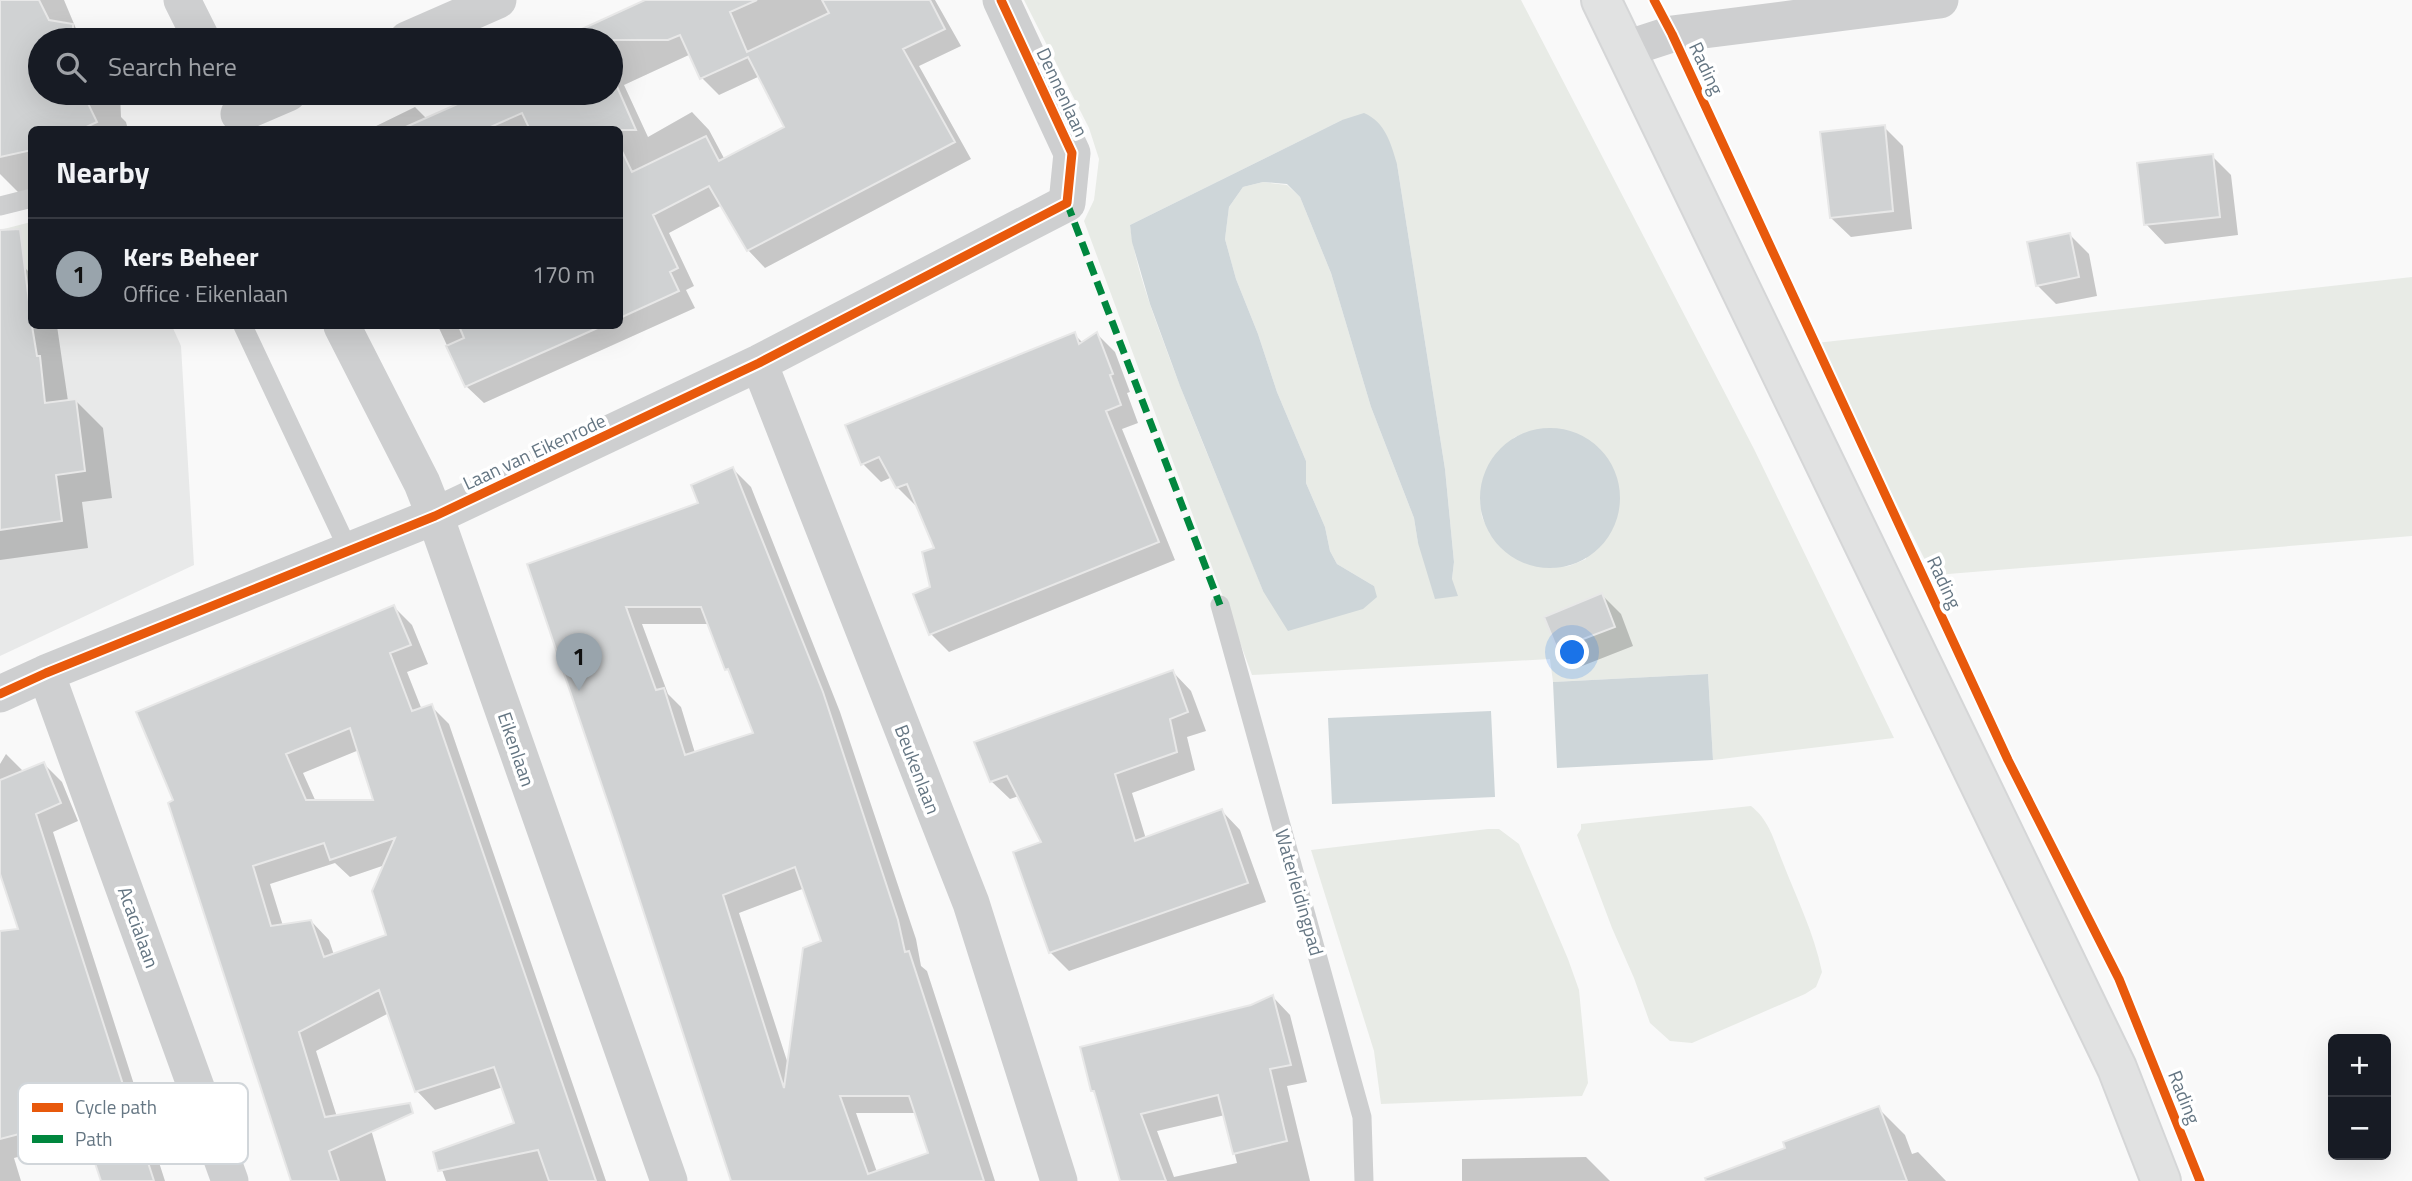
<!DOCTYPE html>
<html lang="en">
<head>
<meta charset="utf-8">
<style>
  :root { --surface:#171b24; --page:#242831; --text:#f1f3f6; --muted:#9ea1a6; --line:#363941; --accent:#99a4ac }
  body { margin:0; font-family:"Titillium Web",sans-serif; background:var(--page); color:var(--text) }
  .controls { position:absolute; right:21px; bottom:21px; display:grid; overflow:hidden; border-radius:10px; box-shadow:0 7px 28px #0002 }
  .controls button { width:63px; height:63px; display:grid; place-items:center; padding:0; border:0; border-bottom:2px solid var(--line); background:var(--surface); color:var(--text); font:35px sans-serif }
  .you { position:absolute; left:1573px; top:653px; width:24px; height:24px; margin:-18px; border:5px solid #fff; border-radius:50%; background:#1a73e8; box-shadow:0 0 0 10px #1a73e833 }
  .badge { display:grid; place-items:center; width:46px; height:46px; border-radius:50%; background:var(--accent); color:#111; font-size:23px; font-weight:700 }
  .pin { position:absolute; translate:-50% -58px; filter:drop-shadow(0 2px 4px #0008) }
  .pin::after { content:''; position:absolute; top:37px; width:24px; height:21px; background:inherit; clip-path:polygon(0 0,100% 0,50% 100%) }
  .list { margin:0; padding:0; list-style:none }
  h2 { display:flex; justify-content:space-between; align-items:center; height:91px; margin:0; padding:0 28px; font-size:30px }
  h2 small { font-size:23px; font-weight:400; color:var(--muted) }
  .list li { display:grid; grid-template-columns:46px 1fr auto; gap:21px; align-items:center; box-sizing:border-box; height:112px; padding:0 28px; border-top:2px solid var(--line) }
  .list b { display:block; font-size:26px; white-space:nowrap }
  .list p { margin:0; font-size:23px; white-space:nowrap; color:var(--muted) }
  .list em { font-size:23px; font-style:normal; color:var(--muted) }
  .icon { flex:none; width:38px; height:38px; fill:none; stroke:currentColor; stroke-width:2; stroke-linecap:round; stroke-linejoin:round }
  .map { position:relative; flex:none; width:2412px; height:1181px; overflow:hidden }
  .search { position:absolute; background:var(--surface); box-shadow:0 7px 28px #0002; left:28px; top:28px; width:595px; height:77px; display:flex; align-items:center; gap:18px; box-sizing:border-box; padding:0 24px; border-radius:38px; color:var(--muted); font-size:26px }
  .panel { position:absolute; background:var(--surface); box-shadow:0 7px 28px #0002; left:28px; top:126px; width:595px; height:203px; border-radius:10px }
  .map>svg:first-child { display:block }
  .built { fill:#e8e9e9 }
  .green { fill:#e8ebe6; fill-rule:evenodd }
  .water { fill:#ced6d9 }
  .shadow { fill:#0003; fill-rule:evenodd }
  .building { fill:#d0d2d3; stroke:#e8e8e8; stroke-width:2; fill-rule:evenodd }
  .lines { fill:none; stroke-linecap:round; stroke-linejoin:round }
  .secondary-casing { stroke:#d5d6d7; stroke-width:42 }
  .lane { stroke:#cecfd0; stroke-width:19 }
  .street { stroke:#cecfd0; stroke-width:37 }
  .secondary { stroke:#e1e2e2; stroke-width:38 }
  .quiet { stroke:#00873e; stroke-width:7; stroke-dasharray:14 7; stroke-linecap:butt }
  .cycleway-casing { stroke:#fff; stroke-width:13 }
  .cycleway { stroke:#e8590c; stroke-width:9 }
  .labels { text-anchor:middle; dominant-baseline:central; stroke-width:7; stroke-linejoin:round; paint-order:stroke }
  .street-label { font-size:19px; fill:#657683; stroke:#fff }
  .key { fill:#fff; stroke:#d1d6da; stroke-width:2 }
  .key-label { font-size:19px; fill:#657683 }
</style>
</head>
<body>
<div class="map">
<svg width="2412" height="1181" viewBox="0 0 2412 1181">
  <rect width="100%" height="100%" fill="#f9f9f9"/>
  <!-- built -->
  <path class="built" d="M 31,298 L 32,326 L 172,326 L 181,346 L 194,565 L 0,656 L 0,302 Z"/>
  <!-- green -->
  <path class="green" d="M 1024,0 L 1521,0 L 1754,449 L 1894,738 L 1713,760 L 1708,674 L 1553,682 L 1550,659 L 1252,675 L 1084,221 L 1094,200 L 1099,159 L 1089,128 ZM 1342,120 L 1397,164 L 1445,469 L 1454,562 L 1452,579 L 1418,543 L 1414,518 L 1371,407 L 1331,273 L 1300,197 L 1287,185 L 1263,182 L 1243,187 L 1229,207 L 1225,239 L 1236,279 L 1258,334 L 1277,392 L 1306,461 L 1306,483 L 1325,527 L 1330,551 L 1337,564 L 1374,586 L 1263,591 C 1231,508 1194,426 1164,343 C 1150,305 1135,265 1130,225 ZM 1532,431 C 1564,431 1574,429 1600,449 L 1586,559 L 1569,566 L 1551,568 L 1490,534 L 1482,517 L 1480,499 L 1501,449 L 1515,437 Z
    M 31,222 L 31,286 L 0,290 L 0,230 Z
    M 2412,277 L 2412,536 L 1936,575 L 1924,558 L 1816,343 Z
    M 1751,806 C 1770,821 1774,841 1783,863 C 1797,899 1814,933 1822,972 L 1816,987 L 1805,994 L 1692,1043 L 1670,1041 L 1650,1023 L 1634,978 L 1612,928 L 1577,835 L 1581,829 L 1581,824 Z
    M 1488,829 L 1499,829 L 1519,844 L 1568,959 L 1579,990 L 1588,1083 L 1582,1096 L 1381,1104 L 1374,1051 L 1311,850 Z"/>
  <!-- water -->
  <path class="water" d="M 1364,113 C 1385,122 1391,143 1397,164 L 1445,469 L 1454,562 L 1452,579 L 1458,596 L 1435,599 L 1418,543 L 1414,518 L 1371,407 L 1331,273 L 1300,197 L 1287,184 L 1263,182 L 1243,187 L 1229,207 L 1225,239 L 1236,279 L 1258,334 L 1277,392 L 1306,461 L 1306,483 L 1325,527 L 1330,551 L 1337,564 L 1374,586 L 1377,597 L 1363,609 L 1288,631 L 1263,591 L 1180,386 L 1150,304 L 1132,242 L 1130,225 L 1342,120 Z
    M1480 498a70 70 0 1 1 140 0a70 70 0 1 1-140 0Z
    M 1708,674 L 1713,760 L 1557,768 L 1553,682 Z
    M 1491,711 L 1495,797 L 1332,804 L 1328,718 Z"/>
  <!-- shadow -->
  <path class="shadow" d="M 0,0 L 64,0 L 77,31 L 87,40 L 40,40 L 40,93 L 120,93 L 121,117 L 126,122 L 128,130 L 32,130 L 32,198 L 24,198 L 0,174 Z
    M 650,0 L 935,0 L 961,46 L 919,66 L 971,159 L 765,268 L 748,250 L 722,205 L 669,233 L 694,286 L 686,290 L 695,308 L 484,403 L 466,386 L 438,326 L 620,326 L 620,130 L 368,130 L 415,107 L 427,119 L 487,93 L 611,93 L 611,40 L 560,40 ZM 691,54 L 702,78 L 719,95 L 760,76 L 786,128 L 725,160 L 709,130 L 692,112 L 648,137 L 624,85 Z
    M 1884,127 L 1903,146 L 1912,229 L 1851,237 L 1831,218 Z
    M 2212,156 L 2231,175 L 2238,235 L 2165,244 L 2146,224 Z
    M 2070,235 L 2089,254 L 2097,296 L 2056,304 L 2037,285 Z
    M 25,268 L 32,275 L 32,326 L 57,326 L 68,401 L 75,400 L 103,428 L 112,498 L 82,502 L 88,548 L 0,560 L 0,271 Z
    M 1074,334 L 1083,343 L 1097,334 L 1115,352 L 1130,392 L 1127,393 L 1138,423 L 1122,429 L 1175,560 L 949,652 L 931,634 L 932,588 L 936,549 L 917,504 L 915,505 L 897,487 L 892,477 L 881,482 L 863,464 Z
    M 733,469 L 751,487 L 840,712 L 916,939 L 921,966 L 927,971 L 995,1181 L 903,1181 L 931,1154 L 917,1113 L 856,1113 L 878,1175 L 857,1181 L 733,1181 L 530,565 L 700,504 ZM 642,624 L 710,624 L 755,735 L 695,753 L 681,707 L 668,694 ZM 805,888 L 823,942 L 789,1067 L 739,913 Z
    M 1602,595 L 1621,614 L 1633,646 L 1577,668 L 1558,648 Z
    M 394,607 L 412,625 L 428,664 L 407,672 L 422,710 L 431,706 L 449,724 L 606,1181 L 446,1181 L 436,1153 L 516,1124 L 503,1087 L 435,1110 L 417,1091 L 389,1013 L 316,1051 L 337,1117 L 353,1114 L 372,1133 L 386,1181 L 292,1181 L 170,804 ZM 359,750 L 376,802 L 316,802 L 303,773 ZM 335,863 L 350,877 L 385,865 L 388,936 L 334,955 L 329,940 L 311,921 L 283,926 L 270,884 Z
    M 1173,672 L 1191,691 L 1206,731 L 1187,737 L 1195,770 L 1132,793 L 1146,839 L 1222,811 L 1240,830 L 1266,902 L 1069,971 L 1050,952 L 1043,843 L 1019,796 L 1010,799 L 991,781 Z
    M 6,754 L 24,772 L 44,764 L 62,782 L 78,821 L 53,832 L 165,1181 L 102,1181 L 89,1143 L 85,1139 L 14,1158 L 21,1181 L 0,1181 L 0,936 L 20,929 L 0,869 L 0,764 Z
    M 1273,997 L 1290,1015 L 1307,1082 L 1287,1086 L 1310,1181 L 1122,1181 L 1097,1095 L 1092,1091 L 1251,1006 ZM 1225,1115 L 1237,1163 L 1174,1177 L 1157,1131 Z
    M 1878,1108 L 1905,1135 L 1912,1154 L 1918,1152 L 1946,1181 L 1720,1181 Z
    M 1586,1157 L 1610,1181 L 1462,1181 L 1462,1159 Z"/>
  <!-- building -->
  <path class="building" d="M 0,0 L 39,0 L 49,20 L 73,24 L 73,40 L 40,40 L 40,93 L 83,93 L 97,122 L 80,130 L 32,130 L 32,150 L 0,157 Z
    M 645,0 L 757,0 L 730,12 L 747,52 L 829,13 L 822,0 L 930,0 L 945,29 L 903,49 L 955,142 L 747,251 L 709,186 L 653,215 L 678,268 L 670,272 L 679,291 L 620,318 L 620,147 L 632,172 L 706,136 L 719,161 L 784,127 L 748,57 L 700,79 L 680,35 L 668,40 L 558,40 Z
    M 611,73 L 636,130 L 530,130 L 522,113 L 484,130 L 399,130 L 482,93 L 611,93 Z
    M 1885,125 L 1893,211 L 1830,218 L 1820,132 Z
    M 2213,154 L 2220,217 L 2144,225 L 2137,163 Z
    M 20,229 L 32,326 L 37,356 L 40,356 L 45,403 L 76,399 L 85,471 L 56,475 L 62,521 L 0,530 L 0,230 Z
    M 2070,233 L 2079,277 L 2036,286 L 2027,242 Z
    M 459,326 L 602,326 L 465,387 L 446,346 L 464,338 Z
    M 1075,332 L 1079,344 L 1097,332 L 1113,374 L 1110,375 L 1121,405 L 1106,411 L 1159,542 L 929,635 L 913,594 L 930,587 L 922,552 L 934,548 L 907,484 L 896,488 L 879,457 L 861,465 L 845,425 Z
    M 733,467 L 823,692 L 898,920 L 905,952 L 909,951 L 984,1181 L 731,1181 L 615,824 L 527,564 L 698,503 L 691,485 ZM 626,607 L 701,607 L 725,670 L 728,669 L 753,733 L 685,755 L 664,688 L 656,690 ZM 795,867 L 821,941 L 803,948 L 784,1088 L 723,895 ZM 840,1096 L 909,1096 L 928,1153 L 868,1174 Z
    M 1602,593 L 1615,627 L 1557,649 L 1544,617 Z
    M 394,605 L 411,645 L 390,653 L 412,711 L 432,704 L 596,1181 L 549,1181 L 538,1150 L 438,1171 L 433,1152 L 514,1123 L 494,1067 L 415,1092 L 379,990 L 299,1032 L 325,1117 L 410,1103 L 413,1113 L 329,1151 L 339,1181 L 291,1181 L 168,803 L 173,800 L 136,712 ZM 350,728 L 373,800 L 306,800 L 286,754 ZM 395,838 L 372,891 L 386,935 L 324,957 L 311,920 L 271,926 L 253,866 L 324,843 L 330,860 Z
    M 1173,670 L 1188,712 L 1170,719 L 1177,752 L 1115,774 L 1135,841 L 1222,809 L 1248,883 L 1049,953 L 1013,852 L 1041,842 L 1007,776 L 990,782 L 974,742 Z
    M 44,762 L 61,803 L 36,814 L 154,1181 L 101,1181 L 91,1151 L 84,1136 L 79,1136 L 73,1120 L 0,1139 L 0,931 L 18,929 L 0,874 L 0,780 Z
    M 1273,995 L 1291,1065 L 1270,1069 L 1287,1141 L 1233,1154 L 1218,1095 L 1141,1114 L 1166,1181 L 1120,1181 L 1094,1091 L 1091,1091 L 1080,1047 L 1251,1005 Z
    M 1879,1106 L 1907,1181 L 1706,1181 L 1705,1178 L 1785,1148 L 1783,1142 Z"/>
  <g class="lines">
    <defs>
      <path id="secondary" d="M 1601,0 L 2117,1068 L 2161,1181"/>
    </defs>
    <!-- secondary casing -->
    <use href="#secondary" class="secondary-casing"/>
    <!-- lane -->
    <path class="lane" d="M 0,206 L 32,198
      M 243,326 L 349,551
      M 1220,605 L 1362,1117 L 1364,1181"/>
    <!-- street -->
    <path class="street" d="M 182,0 L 202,40
      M 407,40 L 498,0
      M 1626,49 L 1672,34 L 1940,0
      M 239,114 L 288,93
      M 342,326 L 422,483 L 435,516 L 669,1181
      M 759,363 L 971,903 L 1059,1181
      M 46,673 L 230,1181
      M 0,694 L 46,673 L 435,516 L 759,363 L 1067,203 L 1072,153 L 1001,0"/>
    <!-- secondary -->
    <use href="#secondary" class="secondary"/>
    <!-- quiet -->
    <path class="quiet" d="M 1067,203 L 1220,605"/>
    <defs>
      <path id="cycleway" d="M 1654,0 L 1672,34 L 2008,760 L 2119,979 L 2200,1181
        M 0,694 L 46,673 L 435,516 L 759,363 L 1067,203 L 1072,153 L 1001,0"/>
    </defs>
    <!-- cycleway casing -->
    <use href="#cycleway" class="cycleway-casing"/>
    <!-- cycleway -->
    <use href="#cycleway" class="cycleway"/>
  </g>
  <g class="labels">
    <!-- street labels -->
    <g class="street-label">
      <text transform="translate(1707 68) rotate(65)">Rading</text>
      <text transform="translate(1063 92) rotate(65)">Dennenlaan</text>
      <text transform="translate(534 451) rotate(-25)">Laan van Eikenrode</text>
      <text transform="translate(1945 582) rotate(65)">Rading</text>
      <text transform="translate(517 749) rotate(71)">Eikenlaan</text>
      <text transform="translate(918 769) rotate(69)">Beukenlaan</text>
      <text transform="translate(1300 892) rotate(74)">Waterleidingpad</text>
      <text transform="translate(139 927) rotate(70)">Acacialaan</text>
      <text transform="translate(2185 1097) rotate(68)">Rading</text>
    </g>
  </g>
  <!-- legend -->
  <rect x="18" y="1083" width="230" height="81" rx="10" class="key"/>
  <rect x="32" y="1103" width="31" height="9" fill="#e8590c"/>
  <rect x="32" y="1135" width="31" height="8" fill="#00873e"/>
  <g class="key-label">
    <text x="75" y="1114">Cycle path</text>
    <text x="75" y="1146">Path</text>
  </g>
</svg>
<div class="controls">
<button>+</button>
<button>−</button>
</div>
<div class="you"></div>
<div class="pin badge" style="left:579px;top:691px">1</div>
<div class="search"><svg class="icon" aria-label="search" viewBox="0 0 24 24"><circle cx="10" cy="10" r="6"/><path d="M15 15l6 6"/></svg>Search here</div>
<section class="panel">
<h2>Nearby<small></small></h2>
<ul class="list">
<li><span class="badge">1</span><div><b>Kers Beheer</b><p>Office · Eikenlaan</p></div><em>170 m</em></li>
</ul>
</section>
</div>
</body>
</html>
